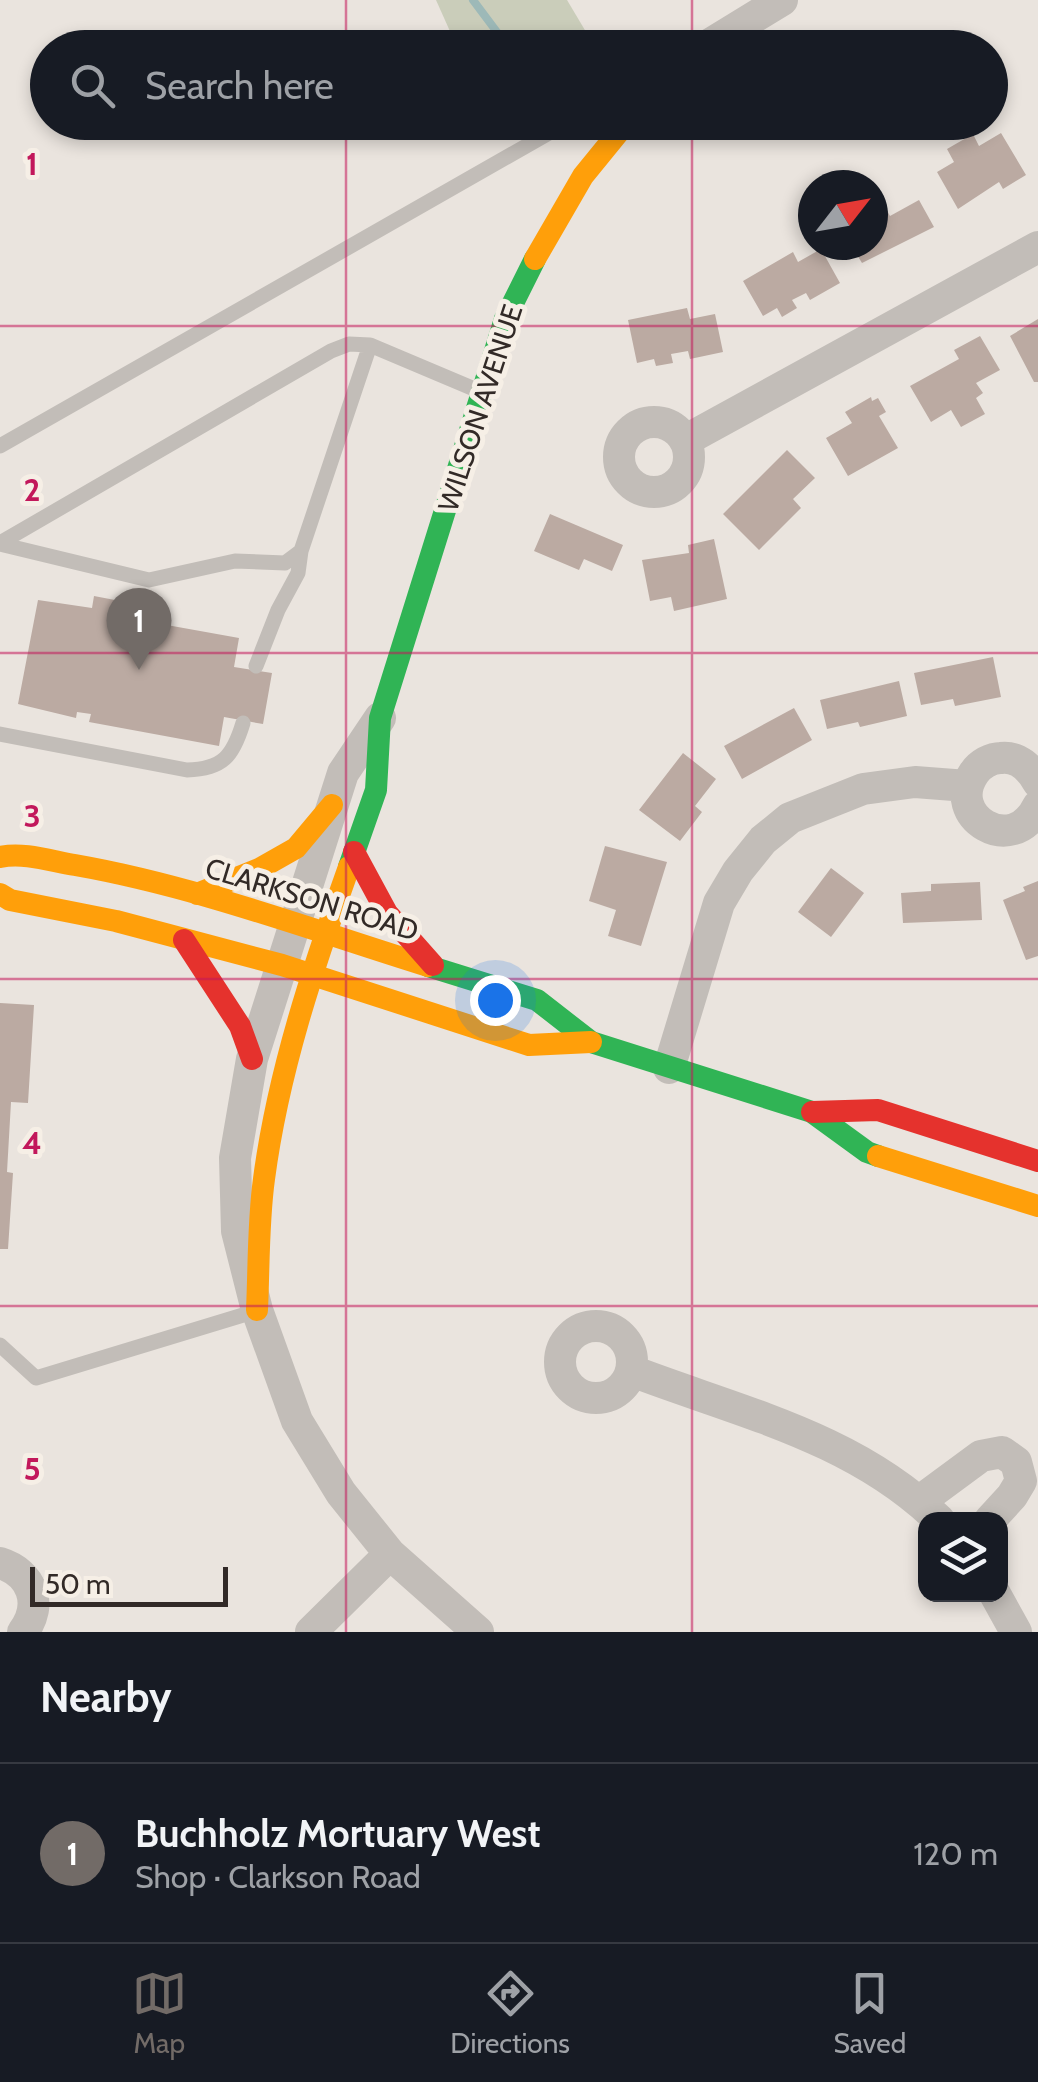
<!DOCTYPE html>
<html lang="en">
<head>
<meta charset="utf-8">
<style>
  :root { --surface:#171b24; --page:#20242c; --text:#f1f3f6; --muted:#9ea1a6; --line:#363941; --accent:#726b67 }
  body { margin:0; font-family:Cabin,sans-serif; background:var(--page); color:var(--text) }
  .controls { position:absolute; right:30px; bottom:30px; display:grid; overflow:hidden; border-radius:20px; box-shadow:0 5px 15px #0003 }
  .controls button { width:90px; height:90px; display:grid; place-items:center; padding:0; border:0; border-bottom:2px solid var(--line); background:var(--surface); color:var(--text); font:50px sans-serif }
  .compass { position:absolute; left:798px; top:170px; width:90px; height:90px; border-radius:50%; background:var(--surface); box-shadow:0 5px 15px #0003; rotate:59deg }
  .scale { position:absolute; left:30px; bottom:25px; width:198px; box-sizing:border-box; padding-left:10px; border:5px solid #322a27; border-top:0; font-size:28px; line-height:35px; white-space:nowrap; color:#322a27; -webkit-text-stroke:8px #f6efe6; paint-order:stroke }
  .you { position:absolute; left:495px; top:1000px; width:35px; height:35px; margin:-25px; border:8px solid #fff; border-radius:50%; background:#1a73e8; box-shadow:0 0 0 15px #1a73e833 }
  .badge { display:grid; place-items:center; width:65px; height:65px; border-radius:50%; background:var(--accent); color:#fff; font-size:32px; font-weight:700 }
  .pin { position:absolute; translate:-50% -82px; filter:drop-shadow(0 2px 5px #0008) }
  .pin::after { content:''; position:absolute; top:52px; width:35px; height:30px; background:inherit; clip-path:polygon(0 0,100% 0,50% 100%) }
  .list { margin:0; padding:0; list-style:none }
  h2 { display:flex; justify-content:space-between; align-items:center; height:130px; margin:0; padding:0 40px; font-size:42px }
  h2 small { font-size:32px; font-weight:400; color:var(--muted) }
  .list li { display:grid; grid-template-columns:65px 1fr auto; gap:30px; align-items:center; box-sizing:border-box; height:180px; padding:0 40px; border-top:2px solid var(--line) }
  .list b { display:block; font-size:38px; white-space:nowrap }
  .list p { margin:0; font-size:32px; white-space:nowrap; color:var(--muted) }
  .list em { font-size:32px; font-style:normal; color:var(--muted) }
  .icon { flex:none; width:55px; height:55px; fill:none; stroke:currentColor; stroke-width:2; stroke-linecap:round; stroke-linejoin:round }
  .map { position:relative; flex:none; width:1038px; height:1632px; overflow:hidden }
  .search { position:absolute; background:var(--surface); box-shadow:0 5px 15px #0003; left:30px; right:30px; top:30px; height:110px; display:flex; align-items:center; gap:25px; box-sizing:border-box; padding:0 35px; border-radius:55px; color:var(--muted); font-size:38px }
  .sheet { height:310px; background:var(--surface) }
  nav { display:flex; justify-content:space-around; align-items:center; box-sizing:border-box; height:140px; border-top:2px solid var(--line); background:var(--surface); font-size:28px; color:var(--muted) }
  nav a { display:grid; justify-items:center; gap:5px }
  nav .on { color:var(--accent) }
  .map>svg:first-child { display:block }
  .green { fill:#cacdba }
  .lines { fill:none; stroke-linecap:round; stroke-linejoin:round }
  .stream { stroke:#9db9b8; stroke-width:8 }
  .building { fill:#bbaaa2 }
  .lane { stroke:#c2bdb8; stroke-width:15 }
  .street { stroke:#c2bdb8; stroke-width:32 }
  .fast { stroke:#30b455; stroke-width:22 }
  .slow { stroke:#ff9f0a; stroke-width:22 }
  .jam { stroke:#e5322d; stroke-width:22 }
  .grid { fill:none; stroke:#c2185b; stroke-width:2.5; stroke-opacity:0.55 }
  .labels { text-anchor:middle; dominant-baseline:central; stroke-width:10; stroke-linejoin:round; paint-order:stroke }
  .street-label { font-size:28px; fill:#322a27; stroke:#f6efe6 }
  .grid-label { font-size:32px; text-anchor:middle; font-weight:bold; fill:#c2185b; stroke:#f6efe6; stroke-width:10; stroke-linejoin:round; paint-order:stroke }
</style>
</head>
<body>
<div class="map">
<svg width="1038" height="1632" viewBox="0 0 1038 1632">
  <rect width="100%" height="100%" fill="#eae4de"/>
  <!-- green -->
  <path class="green" d="M 436,0 L 567,0 L 595,47 L 457,47 Z"/>
  <g class="lines">
    <!-- stream -->
    <path class="stream" d="M 473,0 L 509,48"/>
  </g>
  <!-- building -->
  <path class="building" d="M 1001,133 L 1026,175 L 1003,189 L 999,182 L 958,209 L 937,172 L 954,162 L 947,149 L 973,134 L 979,146 Z
    M 919,200 L 934,227 L 862,263 L 851,245 L 873,245 L 873,211 L 884,205 L 890,216 Z
    M 821,249 L 840,283 L 810,300 L 806,293 L 792,300 L 797,308 L 782,317 L 777,308 L 763,316 L 743,281 L 793,252 L 798,262 Z
    M 687,308 L 690,319 L 715,314 L 723,352 L 690,359 L 688,351 L 671,354 L 673,363 L 656,366 L 654,359 L 637,363 L 628,320 Z
    M 1038,319 L 1038,382 L 1034,382 L 1010,336 Z
    M 980,336 L 1000,370 L 976,383 L 983,393 L 976,398 L 985,414 L 961,427 L 951,410 L 931,422 L 910,386 L 959,359 L 954,350 Z
    M 871,397 L 872,401 L 878,398 L 886,412 L 879,416 L 898,448 L 848,476 L 826,438 L 852,423 L 845,412 Z
    M 787,450 L 815,478 L 793,499 L 801,508 L 759,550 L 723,514 Z
    M 550,514 L 623,545 L 612,571 L 584,559 L 579,570 L 534,551 Z
    M 714,539 L 727,599 L 674,611 L 671,597 L 650,601 L 642,560 L 689,553 L 688,545 Z
    M 94,596 L 120,601 L 118,612 L 140,616 L 139,620 L 239,638 L 234,667 L 272,673 L 263,724 L 224,717 L 219,746 L 89,722 L 91,714 L 77,712 L 76,718 L 18,704 L 38,600 L 92,608 Z
    M 993,657 L 1001,697 L 955,706 L 953,699 L 921,705 L 914,673 Z
    M 899,681 L 907,716 L 860,727 L 858,722 L 827,729 L 820,700 Z
    M 794,708 L 812,740 L 742,779 L 724,746 Z
    M 683,753 L 716,779 L 695,806 L 702,812 L 680,841 L 639,810 Z
    M 605,846 L 667,862 L 641,946 L 608,936 L 616,910 L 589,901 Z
    M 831,868 L 864,893 L 831,937 L 798,912 Z
    M 1038,881 L 1038,956 L 1026,960 L 1003,900 L 1025,891 L 1023,887 Z
    M 980,882 L 982,920 L 903,923 L 901,893 L 931,891 L 931,884 Z
    M 0,1003 L 34,1005 L 28,1103 L 11,1102 L 7,1172 L 13,1173 L 8,1249 L 0,1249 Z"/>
  <g class="lines">
    <!-- lane -->
    <path class="lane" d="M 0,446 L 549,133 L 578,122
      M 0,543 L 331,351 L 349,344 L 370,345 L 479,391
      M 0,544 L 149,580 L 235,561 L 285,563 L 301,551 L 370,345
      M 256,666 L 278,610 L 298,573 L 301,551
      M 0,734 L 187,770 C 223,769 233,756 243,723
      M 0,1345 L 36,1378 L 253,1312"/>
    <!-- street -->
    <path class="street" d="M 704,48 L 782,0
      M619 457a35 35 0 1 1 70 0a35 35 0 1 1-70 0Z
      M 686,440 L 1038,247
      M 380,718 L 343,773 L 252,1059 L 235,1158 L 237,1231 L 257,1310 L 297,1421 L 341,1493 L 390,1554 L 478,1632
      M 1038,782 C 1030,768 1018,756 1001,758 C 991,758 980,764 974,773 C 944,816 1013,859 1038,806
      M 669,1068 L 719,903 L 738,871 L 763,840 L 790,818 L 863,789 L 915,782 L 967,786
      M560 1362a36 36 0 1 1 72 0a36 36 0 1 1-72 0Z
      M 632,1371 C 739,1412 854,1437 939,1520
      M 920,1501 L 981,1456 L 1002,1452 L 1016,1462 L 1021,1481 L 1012,1496 L 990,1520
      M 0,1563 C 32,1573 44,1604 23,1632
      M 995,1594 L 1016,1632
      M 311,1632 L 390,1554"/>
    <!-- fast -->
    <path class="fast" d="M 349,867 L 376,790 L 380,718 L 505,319 L 535,259
      M 428,966 L 537,1000 L 591,1042 L 812,1112 L 867,1152 L 878,1156"/>
    <!-- slow -->
    <path class="slow" d="M 535,259 L 583,176 L 627,122
      M 0,857 C 24,852 51,861 75,865 C 195,886 312,930 428,966
      M 0,894 L 10,900 L 116,921 L 282,965 L 529,1045 L 591,1042
      M 197,894 L 259,869 L 296,848 L 332,805
      M 878,1156 L 1038,1206
      M 257,1310 C 259,1267 258,1222 264,1179 C 278,1072 313,968 349,867"/>
    <!-- jam -->
    <path class="jam" d="M 354,852 L 387,913 L 433,965
      M 184,940 L 240,1026 L 252,1059
      M 812,1112 L 878,1110 L 1038,1161"/>
  </g>
  <!-- grid -->
  <path class="grid" d="M 346,0 L 346,48M 692,0 L 692,48M 346,122 L 346,1632M 692,122 L 692,1632M 0,326 L 1038,326M 0,653 L 1038,653M 0,979 L 1038,979M 0,1306 L 1038,1306"/>
  <g class="labels">
    <!-- street labels -->
    <g class="street-label">
      <text transform="translate(480 408) rotate(-72)">WILSON AVENUE</text>
      <text transform="translate(312 899) rotate(17)">CLARKSON ROAD</text>
    </g>
  </g>
  <g class="grid-label">
    <text x="32" y="175">1</text>
    <text x="32" y="501">2</text>
    <text x="32" y="827">3</text>
    <text x="32" y="1154">4</text>
    <text x="32" y="1480">5</text>
  </g>
</svg>
<div class="controls">
<button><svg class="icon" aria-label="layers" viewBox="0 0 24 24"><path d="M12 4l9 5-9 5-9-5zM3 14l9 5 9-5"/></svg></button>
</div>
<svg class="compass" viewBox="-18 -18 36 36"><path d="M0-13l5 13h-10z" fill="#e53935"/><path d="M0 13l5-13h-10z" fill="#9ea1a6"/></svg>
<div class="scale">50 m</div>
<div class="you"></div>
<div class="pin badge" style="left:139px;top:670px">1</div>
<div class="search"><svg class="icon" aria-label="search" viewBox="0 0 24 24"><circle cx="10" cy="10" r="6"/><path d="M15 15l6 6"/></svg>Search here</div>
</div>
<section class="sheet">
<h2>Nearby<small></small></h2>
<ul class="list">
<li><span class="badge">1</span><div><b>Buchholz Mortuary West</b><p>Shop · Clarkson Road</p></div><em>120 m</em></li>
</ul>
</section>
<nav>
<a class="on"><svg class="icon" aria-label="map" viewBox="0 0 24 24"><path d="M3 6l6-2 6 2 6-2v14l-6 2-6-2-6 2zM9 4v14M15 6v14"/></svg>Map</a>
<a><svg class="icon" aria-label="directions" viewBox="0 0 24 24"><path d="M12 3l9 9-9 9-9-9zM9 14v-3h6M13 9l2 2-2 2"/></svg>Directions</a>
<a><svg class="icon" aria-label="saved" viewBox="0 0 24 24"><path d="M7 4h10v16l-5-4-5 4z"/></svg>Saved</a>
</nav>
</body>
</html>
